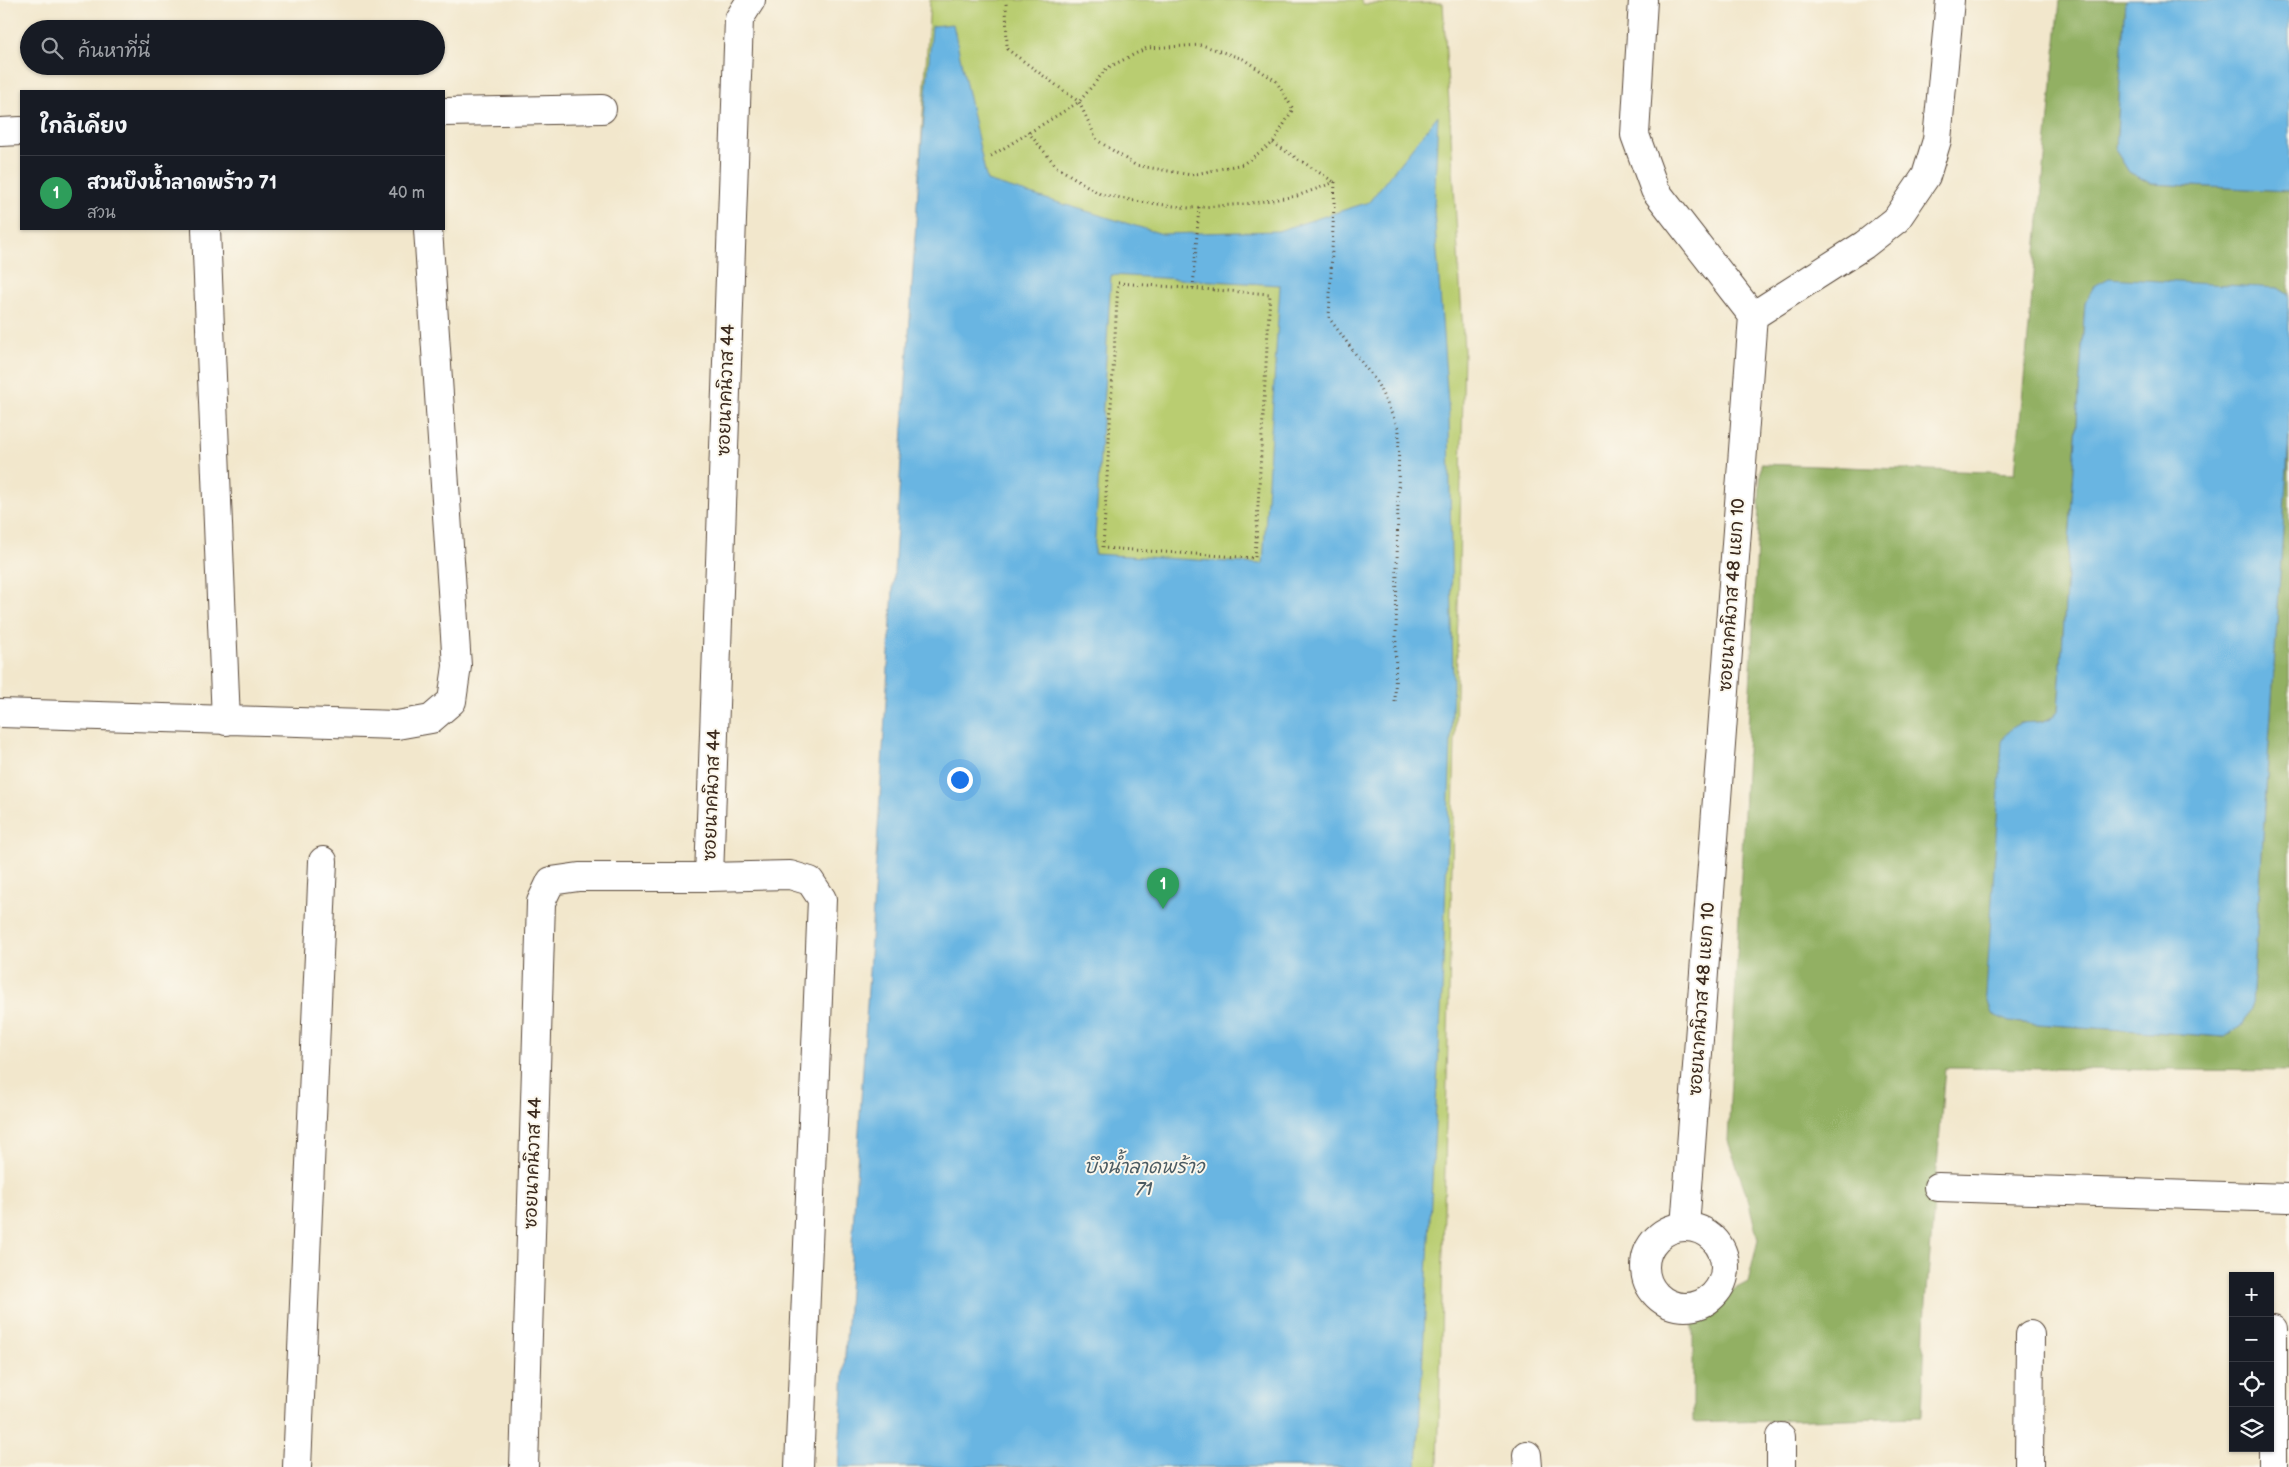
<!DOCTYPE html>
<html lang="th">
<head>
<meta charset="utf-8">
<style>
  :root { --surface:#171b24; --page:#20242c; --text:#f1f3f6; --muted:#9ea1a6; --line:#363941; --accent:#2563eb }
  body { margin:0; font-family:"Balsamiq Sans","Playpen Sans Thai",sans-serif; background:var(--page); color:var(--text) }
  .controls { position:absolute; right:15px; bottom:15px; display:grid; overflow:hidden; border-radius:0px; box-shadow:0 1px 4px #0004 }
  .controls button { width:45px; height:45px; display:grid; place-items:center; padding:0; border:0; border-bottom:1px solid var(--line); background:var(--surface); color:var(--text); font:25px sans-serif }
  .you { position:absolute; left:959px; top:779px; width:18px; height:18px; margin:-12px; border:4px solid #fff; border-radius:50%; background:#1a73e8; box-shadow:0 0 0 8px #1a73e833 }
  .badge { display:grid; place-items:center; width:32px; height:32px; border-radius:50%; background:var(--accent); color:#fff; font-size:16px; font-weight:700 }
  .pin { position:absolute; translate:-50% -41px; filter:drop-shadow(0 1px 2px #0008) }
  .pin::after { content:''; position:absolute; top:26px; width:18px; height:15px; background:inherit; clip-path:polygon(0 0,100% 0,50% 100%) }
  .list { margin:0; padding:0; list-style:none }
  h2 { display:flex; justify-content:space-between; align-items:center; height:65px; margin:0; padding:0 20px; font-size:21px }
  h2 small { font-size:16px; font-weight:400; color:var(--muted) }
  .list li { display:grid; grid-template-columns:32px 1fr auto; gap:15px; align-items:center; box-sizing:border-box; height:75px; padding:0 20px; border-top:1px solid var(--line) }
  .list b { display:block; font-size:19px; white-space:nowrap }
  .list p { margin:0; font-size:16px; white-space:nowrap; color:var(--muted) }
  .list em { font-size:16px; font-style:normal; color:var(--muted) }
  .icon { flex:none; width:28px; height:28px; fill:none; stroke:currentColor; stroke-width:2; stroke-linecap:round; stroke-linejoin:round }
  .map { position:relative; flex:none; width:2289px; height:1467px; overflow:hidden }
  .search { position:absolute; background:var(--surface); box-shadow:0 1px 4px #0004; left:20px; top:20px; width:425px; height:55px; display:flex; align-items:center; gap:12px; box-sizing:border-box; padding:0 18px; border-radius:28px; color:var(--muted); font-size:19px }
  .panel { position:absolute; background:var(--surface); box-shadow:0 1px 4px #0004; left:20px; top:90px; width:425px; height:140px; border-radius:0px }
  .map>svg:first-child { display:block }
  .green { fill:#b9cd71; stroke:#7a7c48 }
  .forest { fill:#92b063; stroke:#666d40 }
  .water { fill:#69b5e2; stroke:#527080; fill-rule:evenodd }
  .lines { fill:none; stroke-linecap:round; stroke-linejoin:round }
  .minor-casing { stroke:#564638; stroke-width:30 }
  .path { stroke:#564638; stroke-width:3; stroke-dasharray:1 4; stroke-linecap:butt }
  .minor { stroke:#fff; stroke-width:28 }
  .labels { text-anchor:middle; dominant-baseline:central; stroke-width:4; stroke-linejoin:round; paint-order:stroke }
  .street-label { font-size:18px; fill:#3b2a1e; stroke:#fbf7ec }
  .water-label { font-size:19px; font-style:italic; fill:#4b5b63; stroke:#fbf7ec }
</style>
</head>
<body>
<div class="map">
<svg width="2289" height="1467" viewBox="0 0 2289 1467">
  <rect width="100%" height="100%" fill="#fbf7ec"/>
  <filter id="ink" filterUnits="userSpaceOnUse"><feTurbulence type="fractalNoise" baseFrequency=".02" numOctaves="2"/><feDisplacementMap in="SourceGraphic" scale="10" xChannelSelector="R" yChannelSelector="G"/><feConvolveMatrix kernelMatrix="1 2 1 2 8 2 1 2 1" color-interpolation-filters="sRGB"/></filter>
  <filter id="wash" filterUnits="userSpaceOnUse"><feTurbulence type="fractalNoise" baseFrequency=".0096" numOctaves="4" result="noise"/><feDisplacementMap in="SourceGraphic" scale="20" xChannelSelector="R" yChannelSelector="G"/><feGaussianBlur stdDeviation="1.12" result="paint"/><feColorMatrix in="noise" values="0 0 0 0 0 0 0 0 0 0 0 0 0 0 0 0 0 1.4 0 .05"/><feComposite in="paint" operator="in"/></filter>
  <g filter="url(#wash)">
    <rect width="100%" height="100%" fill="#f2e7cc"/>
    <!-- green -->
    <path class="green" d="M 930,0 L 1361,0 L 1362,4 L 1443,3 L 1464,351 L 1438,1467 L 840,1467 Z"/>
    <!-- forest -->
    <path class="forest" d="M 2060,0 L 2125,0 L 2116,151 L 2129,172 L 2152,184 L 2289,191 L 2289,295 L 2278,288 L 2085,302 L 2058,711 C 2048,724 2034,722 2019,723 L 2009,1022 L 2224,1037 L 2242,1026 L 2252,1006 L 2289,436 L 2289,1071 L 1945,1068 L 1926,1303 L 1922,1417 L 1693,1423 L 1693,1311 L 1748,1282 L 1758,1240 L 1748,1199 L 1728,1141 L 1761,464 L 2015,473 Z"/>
    <!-- water -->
    <path class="water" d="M 2125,0 L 2289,0 L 2289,191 L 2152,184 L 2129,172 L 2116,151 Z
      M 953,24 L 987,181 L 1162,234 L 1278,231 L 1369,202 L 1438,115 L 1434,210 L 1449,417 L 1453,685 L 1442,992 L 1417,1467 L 838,1467 L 919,174 L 932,26 ZM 1111,275 L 1280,285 L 1263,564 L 1094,554 Z
      M 2109,278 L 2278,288 L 2289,295 L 2289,436 L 2252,1006 L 2242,1026 L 2225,1037 L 2009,1022 L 1992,1014 L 1986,995 L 2002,742 C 2018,707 2040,735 2058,711 L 2085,302 L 2094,286 Z"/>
  </g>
  <g filter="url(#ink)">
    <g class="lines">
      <defs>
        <path id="minor" d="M 1643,0 L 1635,135 L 1655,190 L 1753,316 L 1685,1227
          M 444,112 L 602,109
          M 0,132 L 21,131
          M 206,229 L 226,721
          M 1753,316 L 1864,245 L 1896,220 L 1926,176 L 1937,140 L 1950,0
          M 0,713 L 397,725 L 431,719 L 452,701 L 457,666 L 428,229
          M 709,877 L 790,875 L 810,881 L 822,899 L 799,1467
          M 1938,1187 L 2289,1198
          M1645 1267a40 40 0 1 1 80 0a40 40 0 1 1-80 0Z
          M 2273,1329 L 2273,1467
          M 1527,1455 L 1528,1467
          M 297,1467 L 323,861
          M 524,1467 L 541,902 L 551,881 L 579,877 L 709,877 L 739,19 L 751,0
          M 1781,1467 L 1781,1437
          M 2029,1467 L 2030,1335"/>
      </defs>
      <!-- minor casing -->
      <use href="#minor" class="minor-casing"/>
      <!-- path -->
      <path class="path" d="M 1028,132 L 1057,167 L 1100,194 L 1141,202 L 1189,208 L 1245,204 L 1297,196 L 1335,182
        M 1273,143 L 1334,182
        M 991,156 L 1079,102 L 1107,68 L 1147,48 L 1202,45 L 1243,59 L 1276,81 L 1293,109 L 1273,143 L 1243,164 L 1191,175 L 1135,165 L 1097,140 L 1079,102 L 1007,49 L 1006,0
        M 1335,182 L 1329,318 L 1377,383 L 1399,429 L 1395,704
        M 1118,283 L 1270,294 L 1255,558 L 1103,548 Z
        M 1193,288 L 1199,207"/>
      <!-- minor -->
      <use href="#minor" class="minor"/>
    </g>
  </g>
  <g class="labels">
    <!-- street labels -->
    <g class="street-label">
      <text transform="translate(726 390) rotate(-88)">ซอยนาคนิวาส 44</text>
      <text transform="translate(1732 595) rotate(-86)">ซอยนาคนิวาส 48 แยก 10</text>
      <text transform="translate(712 795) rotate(-88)">ซอยนาคนิวาส 44</text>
      <text transform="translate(1702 999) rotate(-86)">ซอยนาคนิวาส 48 แยก 10</text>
      <text transform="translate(533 1163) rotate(-88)">ซอยนาคนิวาส 44</text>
    </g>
    <!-- water labels -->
    <g class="water-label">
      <text x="1144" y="1167">บึงน้ำลาดพร้าว<tspan x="1144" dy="22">71</tspan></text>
    </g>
  </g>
</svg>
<div class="controls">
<button>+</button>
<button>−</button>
<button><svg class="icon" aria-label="locate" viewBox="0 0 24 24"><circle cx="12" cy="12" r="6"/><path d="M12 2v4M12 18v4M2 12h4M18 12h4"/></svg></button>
<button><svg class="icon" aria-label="layers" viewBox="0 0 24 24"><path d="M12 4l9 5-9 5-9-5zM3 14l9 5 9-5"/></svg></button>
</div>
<div class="you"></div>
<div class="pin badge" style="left:1163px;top:909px;background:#2e9e5b">1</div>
<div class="search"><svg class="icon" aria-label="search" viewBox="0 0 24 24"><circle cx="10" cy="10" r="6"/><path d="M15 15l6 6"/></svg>ค้นหาที่นี่</div>
<section class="panel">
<h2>ใกล้เคียง<small></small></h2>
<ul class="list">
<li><span class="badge" style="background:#2e9e5b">1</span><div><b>สวนบึงน้ำลาดพร้าว 71</b><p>สวน</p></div><em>40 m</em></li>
</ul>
</section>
</div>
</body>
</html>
